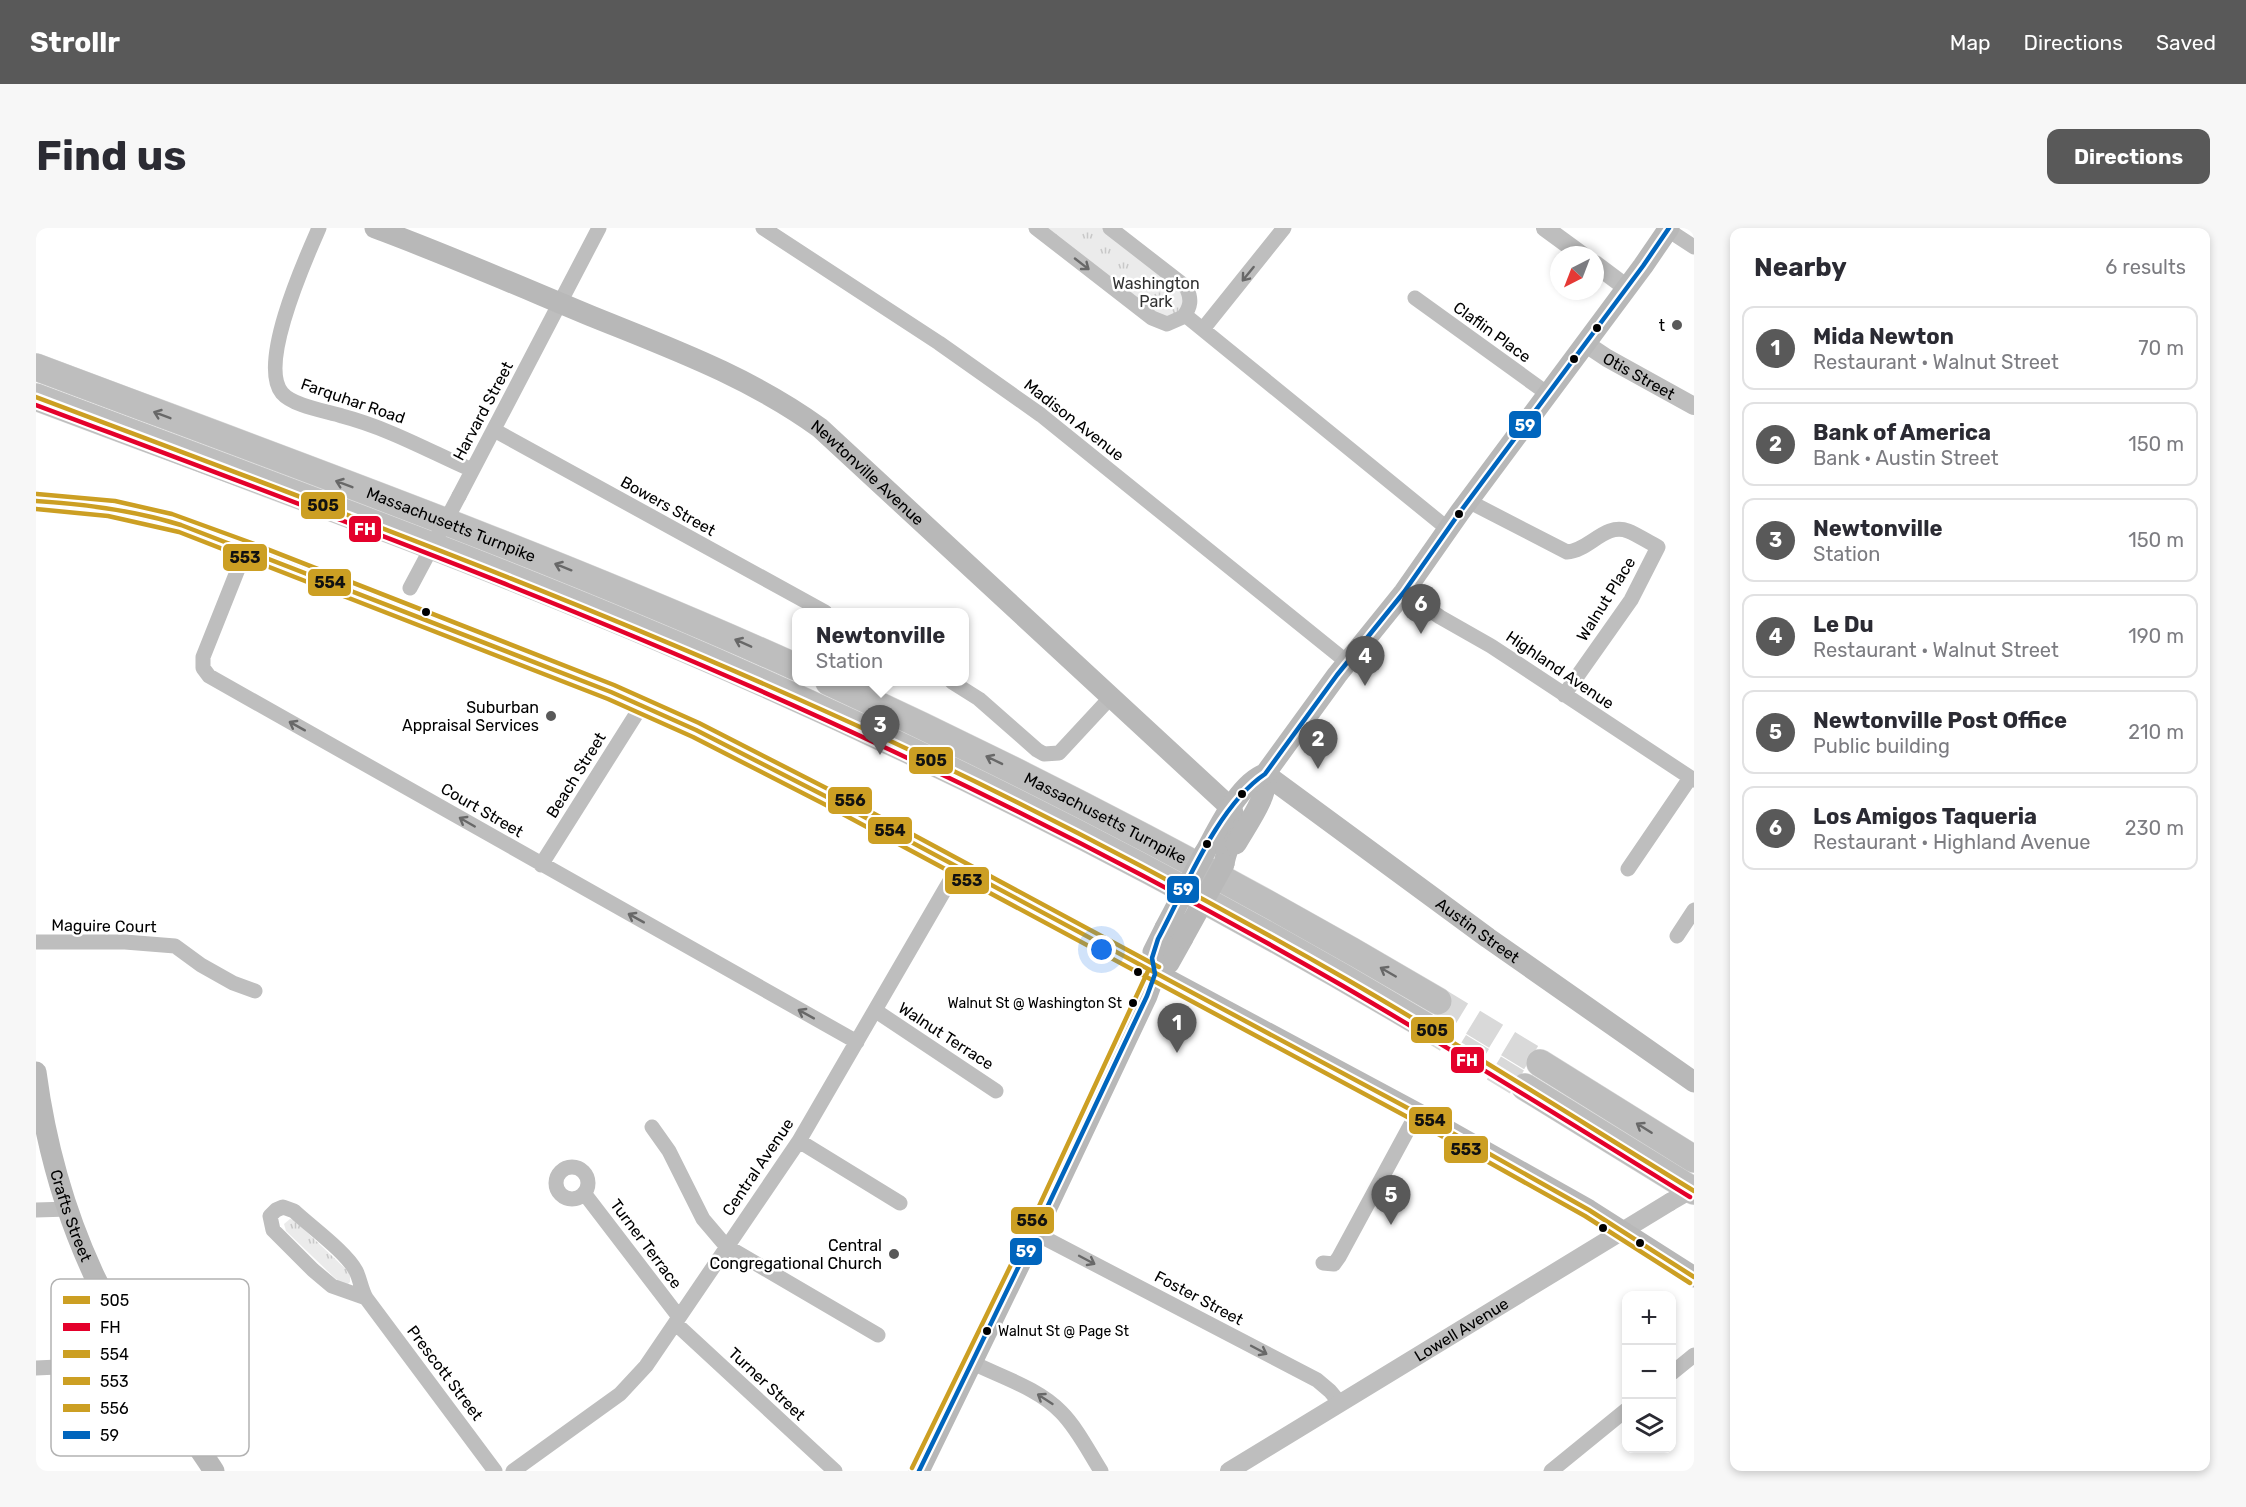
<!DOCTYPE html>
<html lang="en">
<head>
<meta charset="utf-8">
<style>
  :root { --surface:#fff; --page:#f7f7f7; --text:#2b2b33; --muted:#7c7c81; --line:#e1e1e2; --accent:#595959 }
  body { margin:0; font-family:Rubik,sans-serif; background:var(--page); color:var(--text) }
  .controls { position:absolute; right:18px; bottom:18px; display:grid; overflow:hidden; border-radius:12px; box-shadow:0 3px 9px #0003 }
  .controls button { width:54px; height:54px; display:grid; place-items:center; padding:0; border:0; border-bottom:2px solid var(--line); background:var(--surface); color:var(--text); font:30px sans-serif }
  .compass { position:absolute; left:1514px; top:18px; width:54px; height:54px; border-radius:50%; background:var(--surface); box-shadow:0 3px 9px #0003; rotate:222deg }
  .you { position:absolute; left:1066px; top:722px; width:21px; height:21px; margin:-15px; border:4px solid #fff; border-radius:50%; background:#1a73e8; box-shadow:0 0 0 9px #1a73e833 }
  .badge { display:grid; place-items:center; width:39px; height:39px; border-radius:50%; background:var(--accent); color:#fff; font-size:20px; font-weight:700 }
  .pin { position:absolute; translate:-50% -50px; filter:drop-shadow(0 2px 3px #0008) }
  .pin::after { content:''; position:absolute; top:32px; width:21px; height:18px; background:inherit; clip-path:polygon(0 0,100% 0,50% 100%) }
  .popup { position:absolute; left:756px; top:380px; width:177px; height:78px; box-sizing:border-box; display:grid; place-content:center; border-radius:12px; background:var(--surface); filter:drop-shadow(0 2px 4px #0005); font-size:20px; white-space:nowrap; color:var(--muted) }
  .popup b { font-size:22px; color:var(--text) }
  .popup::after { content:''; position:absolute; left:50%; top:100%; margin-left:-12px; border:12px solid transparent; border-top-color:var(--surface) }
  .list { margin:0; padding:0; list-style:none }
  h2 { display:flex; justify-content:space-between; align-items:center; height:78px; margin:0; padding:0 24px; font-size:26px }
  h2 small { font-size:20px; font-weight:400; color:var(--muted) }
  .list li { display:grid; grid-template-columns:39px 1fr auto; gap:18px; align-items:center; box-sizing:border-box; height:84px; margin:0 12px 12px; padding:0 12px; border:2px solid var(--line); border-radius:12px }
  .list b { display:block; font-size:22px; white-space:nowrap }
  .list p { margin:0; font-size:20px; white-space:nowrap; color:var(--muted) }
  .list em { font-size:20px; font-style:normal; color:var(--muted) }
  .icon { flex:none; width:33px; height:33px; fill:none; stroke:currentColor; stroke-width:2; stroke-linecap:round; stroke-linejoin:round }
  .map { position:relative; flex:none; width:1658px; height:1243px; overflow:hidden; border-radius:12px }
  header { display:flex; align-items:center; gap:36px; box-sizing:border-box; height:84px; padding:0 30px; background:var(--accent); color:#fff }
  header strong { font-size:28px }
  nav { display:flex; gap:33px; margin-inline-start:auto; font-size:21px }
  .intro { display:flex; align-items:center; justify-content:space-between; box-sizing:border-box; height:144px; padding:0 36px }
  h1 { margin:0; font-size:42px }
  .button { padding:15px 27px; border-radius:12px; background:var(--accent); color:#fff; font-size:21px; font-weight:700 }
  main { display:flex; gap:36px; padding:0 36px }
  aside { flex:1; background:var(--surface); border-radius:12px; box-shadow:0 3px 9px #0003 }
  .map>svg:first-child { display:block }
  .park { fill:url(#park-tufts) }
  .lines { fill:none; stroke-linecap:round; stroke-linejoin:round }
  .motorway-tunnel { stroke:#d9d9d9; stroke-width:27; stroke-dasharray:27 14; stroke-linecap:butt }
  .motorway-casing { stroke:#dbdbdb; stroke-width:28 }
  .minor { stroke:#bebebe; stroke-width:15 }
  .tertiary { stroke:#bebebe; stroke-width:18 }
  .secondary { stroke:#b8b8b8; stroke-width:21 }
  .motorway { stroke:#bebebe; stroke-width:27 }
  .minor-bridge { stroke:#bebebe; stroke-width:15 }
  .tertiary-bridge { stroke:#bebebe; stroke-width:18 }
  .secondary-bridge { stroke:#b8b8b8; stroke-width:21 }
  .bus-1-casing { stroke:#fff; stroke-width:9 }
  .bus-2-casing { stroke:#fff; stroke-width:9 }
  .bus-3-casing { stroke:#fff; stroke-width:9 }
  .bus-4-casing { stroke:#fff; stroke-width:9 }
  .bus-5-casing { stroke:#fff; stroke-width:9 }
  .bus-6-casing { stroke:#fff; stroke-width:9 }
  .bus-1 { stroke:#cc9f23; stroke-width:4.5 }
  .bus-2 { stroke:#cc9f23; stroke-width:4.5 }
  .bus-3 { stroke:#cc9f23; stroke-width:4.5 }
  .bus-4 { stroke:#e4002b; stroke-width:4.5 }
  .bus-5 { stroke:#cc9f23; stroke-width:4.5 }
  .bus-6 { stroke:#0065bd; stroke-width:4.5 }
  .oneway { stroke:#686868 }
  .poi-dot { fill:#595959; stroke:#fff; stroke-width:2 }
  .bus-dot { fill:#000; stroke:#fff; stroke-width:2 }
  .labels { text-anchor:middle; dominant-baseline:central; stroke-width:5; stroke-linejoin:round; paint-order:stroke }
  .bus-label { font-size:14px; fill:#000; stroke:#fff; text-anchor:end }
  .park-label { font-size:16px; fill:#323232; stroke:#fff }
  .poi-label { font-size:16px; fill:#000; stroke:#fff; text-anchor:end }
  .street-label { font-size:16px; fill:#000; stroke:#fff }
  .key { fill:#fff; stroke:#b2b2b2; stroke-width:1.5 }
  .key-label { font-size:16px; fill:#000 }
  .line-badge { stroke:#fff; stroke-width:2 }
  .badge-label { font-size:16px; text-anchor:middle; font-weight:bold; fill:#fff }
  .pale-badge-label { font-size:16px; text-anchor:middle; font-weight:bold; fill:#111 }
</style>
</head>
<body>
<header>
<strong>Strollr</strong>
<nav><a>Map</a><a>Directions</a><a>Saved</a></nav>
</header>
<div class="intro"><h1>Find us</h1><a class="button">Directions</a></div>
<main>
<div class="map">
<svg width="1658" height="1243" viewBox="0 0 1658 1243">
  <defs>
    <pattern id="park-tufts" width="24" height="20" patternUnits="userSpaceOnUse" patternTransform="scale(1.5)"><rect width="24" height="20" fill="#ebebeb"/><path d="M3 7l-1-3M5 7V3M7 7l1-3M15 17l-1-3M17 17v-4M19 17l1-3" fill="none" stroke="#c8c8c8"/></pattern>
  </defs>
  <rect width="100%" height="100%" fill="#fff"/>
  <!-- park -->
  <path class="park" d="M 1000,0 L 1074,0 L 1144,54 L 1154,75 L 1131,96 Z
    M 254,991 L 258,992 L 314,1045 L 314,1054 L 312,1056 L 304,1055 L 250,1003 L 248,996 Z"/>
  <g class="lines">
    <!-- motorway-tunnel -->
    <path class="motorway-tunnel" d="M 1402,773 L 1504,835
      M 1388,797 L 1489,859"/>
    <defs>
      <g id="motorway">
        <path id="s6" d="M 0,139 C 255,235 511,327 760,439"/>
        <path d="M 0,169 C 213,249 427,326 636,415 C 895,526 1146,653 1388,797"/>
        <path id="s7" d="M 793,454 C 1001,550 1204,656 1402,773"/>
        <path d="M 1504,835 L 1658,931"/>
        <path d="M 1489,859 L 1658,963"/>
      </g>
    </defs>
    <!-- motorway casing -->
    <use href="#motorway" class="motorway-casing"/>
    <!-- minor -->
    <path class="minor" d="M 283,0 C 269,32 222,136 246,165 C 257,178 290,183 306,188 C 352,200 393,223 436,242
      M 727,0 L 903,115 L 1005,187 L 1311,434
      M 1000,0 L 1116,90 L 1131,96 L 1147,89 C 1155,79 1156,71 1150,59 L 1074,0
      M 1632,2 L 1658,19
      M 1379,70 L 1512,166
      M 1149,87 L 1412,301
      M 1167,101 L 1248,0
      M 458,202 L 789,384
      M 423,268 L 563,0
      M 1432,273 L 1531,324 C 1553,323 1569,294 1592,303 C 1602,307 1612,314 1622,319 L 1595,372 L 1528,467
      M 210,321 L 167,429 L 167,440 L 173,448 L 821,814
      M 1368,364 L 1404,389 L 1455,418 L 1658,552
      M 916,454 L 943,471 L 1001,522 L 1008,526 L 1023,525 L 1075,469
      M 505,637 L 606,477
      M 1592,641 L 1654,550
      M 1641,708 L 1658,682
      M 0,714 L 89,714 L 139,718 L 165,737 L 197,755 L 219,763
      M 840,783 L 960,863
      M 616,899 L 633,923 L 667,991 L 690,1018 L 842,1107
      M 763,913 L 864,975
      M520 955a16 16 0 1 1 32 0a16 16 0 1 1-32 0Z
      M 548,965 L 643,1089
      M 0,982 L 33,981
      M 999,1005 L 1281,1152 L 1294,1163 L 1304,1175
      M 1287,1035 L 1298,1036 L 1303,1029 L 1381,885
      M 330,1070 L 296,1058 L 277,1042 L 237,1002 L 234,988 L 240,982 L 247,979 L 258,983 C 275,999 310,1024 320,1043 C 324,1051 325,1061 330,1070 L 459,1243
      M 639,1095 L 799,1243
      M 935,1134 C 965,1149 1002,1160 1025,1184 C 1041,1200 1053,1224 1065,1243
      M 0,1140 L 107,1135
      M 1636,1145 L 1658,1127
      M 477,1243 L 584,1166 L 610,1138 L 763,913 L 922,639
      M 1515,1243 L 1590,1182"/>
    <!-- tertiary -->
    <g class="tertiary">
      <path d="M 1509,0 L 1546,27"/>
      <path d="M 1559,36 L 1591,60"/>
      <path id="s1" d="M 1550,116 L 1571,130 L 1658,178"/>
      <path id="s2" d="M 1193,1243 L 1634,974"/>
    </g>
    <!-- secondary -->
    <g class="secondary">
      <path id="s3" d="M 339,0 C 412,27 483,58 555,88 C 634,120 714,149 784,200 L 1195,580 C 1205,600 1191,616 1188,636"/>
      <path d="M 0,273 C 50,276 97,281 145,297 L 575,464 L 660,502 L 791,569 L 1381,885 L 1553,982 L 1658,1049"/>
      <path id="s4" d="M 1229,546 L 1452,710 L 1658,854"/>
      <path d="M 1200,616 C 1210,598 1235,565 1229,546"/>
      <path d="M 1169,624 C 1182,601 1203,555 1229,546 L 1301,447 L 1368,364 L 1424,284 L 1607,38 L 1633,0"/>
      <path d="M 1119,746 L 1133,735 L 1147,710"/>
      <path id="s5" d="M 0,844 C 9,912 28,982 57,1045 C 90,1115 135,1179 178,1243"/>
      <path d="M 883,1243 L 999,1005 L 1111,768 L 1119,746 L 1117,724 L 1129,700"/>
    </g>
    <!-- motorway -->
    <use href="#motorway" class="motorway"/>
    <!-- minor-bridge -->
    <path class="minor-bridge" d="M 374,360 L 423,268"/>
    <!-- tertiary-bridge -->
    <path class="tertiary-bridge" d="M 1634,974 L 1658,960"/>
    <!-- secondary-bridge -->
    <path class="secondary-bridge" d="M 1129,700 L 1169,624
      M 1147,710 L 1188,636"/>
    <defs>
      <path id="bus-1" d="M 0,169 C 286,277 573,382 850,511 C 1007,584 1160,665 1310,751 C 1428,819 1542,892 1658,963"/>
      <path id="bus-2" d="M 0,273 C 49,276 97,282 145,297 L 575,464 L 660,502 L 791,569 L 1381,885 L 1553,982 L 1658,1049"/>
      <path id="bus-3" d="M 0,281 L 72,288 L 143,304 L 572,471 L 657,509 L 788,576 L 1377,892 L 1549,988 L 1654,1055"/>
      <path id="bus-4" d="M 0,177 C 285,284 572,389 848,519 C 1004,592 1158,672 1307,758 C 1424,826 1539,898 1654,969"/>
      <path id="bus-5" d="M 1,266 L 79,273 L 136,286 L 213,314 L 578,457 L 663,495 L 794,562 L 1123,739
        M 876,1240 L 992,1002 L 1112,743"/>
      <path id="bus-6" d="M 883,1243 L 999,1005 L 1111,768 L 1119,746 L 1116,730 L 1122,711 C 1149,661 1181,578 1229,546 L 1301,447 L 1368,364 L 1424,284 L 1607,38 L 1633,0"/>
    </defs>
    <!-- bus-1 casing -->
    <use href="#bus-1" class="bus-1-casing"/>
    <!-- bus-2 casing -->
    <use href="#bus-2" class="bus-2-casing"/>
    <!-- bus-3 casing -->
    <use href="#bus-3" class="bus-3-casing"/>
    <!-- bus-4 casing -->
    <use href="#bus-4" class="bus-4-casing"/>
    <!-- bus-5 casing -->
    <use href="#bus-5" class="bus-5-casing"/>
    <!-- bus-6 casing -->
    <use href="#bus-6" class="bus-6-casing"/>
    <!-- bus-1 -->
    <use href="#bus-1" class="bus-1"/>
    <!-- bus-2 -->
    <use href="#bus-2" class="bus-2"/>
    <!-- bus-3 -->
    <use href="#bus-3" class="bus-3"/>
    <!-- bus-4 -->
    <use href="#bus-4" class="bus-4"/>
    <!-- bus-5 -->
    <use href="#bus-5" class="bus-5"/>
    <!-- bus-6 -->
    <use href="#bus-6" class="bus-6"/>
  </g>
  <!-- one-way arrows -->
  <defs><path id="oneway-shaft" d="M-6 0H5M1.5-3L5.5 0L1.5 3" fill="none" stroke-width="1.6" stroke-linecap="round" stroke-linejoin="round" transform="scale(1.5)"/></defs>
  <g class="oneway">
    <use href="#oneway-shaft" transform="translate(1046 36) rotate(38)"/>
    <use href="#oneway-shaft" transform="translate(1212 46) rotate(129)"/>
    <use href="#oneway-shaft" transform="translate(126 187) rotate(-159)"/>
    <use href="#oneway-shaft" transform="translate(308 256) rotate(-159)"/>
    <use href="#oneway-shaft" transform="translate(527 339) rotate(-158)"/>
    <use href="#oneway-shaft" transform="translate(707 415) rotate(-156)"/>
    <use href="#oneway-shaft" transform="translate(261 498) rotate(-151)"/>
    <use href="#oneway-shaft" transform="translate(958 532) rotate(-154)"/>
    <use href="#oneway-shaft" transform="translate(431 594) rotate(-150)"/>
    <use href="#oneway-shaft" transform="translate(600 690) rotate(-151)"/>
    <use href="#oneway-shaft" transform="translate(1352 744) rotate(-150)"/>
    <use href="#oneway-shaft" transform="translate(770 786) rotate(-151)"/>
    <use href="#oneway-shaft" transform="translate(1608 900) rotate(-148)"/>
    <use href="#oneway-shaft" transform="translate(1051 1032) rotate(28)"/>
    <use href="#oneway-shaft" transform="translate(1223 1122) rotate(28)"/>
    <use href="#oneway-shaft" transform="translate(1009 1171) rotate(-147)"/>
  </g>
  <!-- markers -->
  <g class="poi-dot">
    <circle cx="1641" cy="97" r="6"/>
    <circle cx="515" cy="488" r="6"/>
    <circle cx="858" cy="1026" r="6"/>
  </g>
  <g class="bus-dot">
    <circle cx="1561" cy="100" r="5"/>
    <circle cx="1538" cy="131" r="5"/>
    <circle cx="1423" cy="286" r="5"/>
    <circle cx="390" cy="384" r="5"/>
    <circle cx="1206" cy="566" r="5"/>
    <circle cx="1171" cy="616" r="5"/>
    <circle cx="1102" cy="744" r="5"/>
    <circle cx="1097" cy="775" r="5"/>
    <circle cx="1567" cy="1000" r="5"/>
    <circle cx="1604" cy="1015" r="5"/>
    <circle cx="951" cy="1103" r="5"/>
  </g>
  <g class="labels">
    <!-- bus labels -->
    <g class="bus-label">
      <text x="1086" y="775">Walnut St @ Washington St</text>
      <text x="962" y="1103" text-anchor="start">Walnut St @ Page St</text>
    </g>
    <!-- park labels -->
    <g class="park-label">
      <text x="1120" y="55">Washington<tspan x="1120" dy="18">Park</tspan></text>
    </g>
    <!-- poi labels -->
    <g class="poi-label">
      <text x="1629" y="97">t</text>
      <text x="503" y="479">Suburban<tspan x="503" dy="18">Appraisal Services</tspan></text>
      <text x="846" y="1017">Central<tspan x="846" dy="18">Congregational Church</tspan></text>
    </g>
    <!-- street labels -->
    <g class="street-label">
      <text transform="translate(1456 104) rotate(36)">Claflin Place</text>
      <text stroke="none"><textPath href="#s1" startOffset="62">Otis Street</textPath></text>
      <text transform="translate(317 173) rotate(19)">Farquhar Road</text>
      <text transform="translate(447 183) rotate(-62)">Harvard Street</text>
      <text transform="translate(1038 192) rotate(38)">Madison Avenue</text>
      <text stroke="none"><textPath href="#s3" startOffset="554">Newtonville Avenue</textPath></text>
      <text transform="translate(632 278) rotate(29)">Bowers Street</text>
      <text stroke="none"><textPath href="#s6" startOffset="444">Massachusetts Turnpike</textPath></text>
      <text transform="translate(1570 371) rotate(-58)">Walnut Place</text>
      <text transform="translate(1524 442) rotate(34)">Highland Avenue</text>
      <text transform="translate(540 547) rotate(-58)">Beach Street</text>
      <text transform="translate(446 582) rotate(30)">Court Street</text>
      <text stroke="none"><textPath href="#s7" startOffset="308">Massachusetts Turnpike</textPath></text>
      <text transform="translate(68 698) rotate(1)">Maguire Court</text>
      <text stroke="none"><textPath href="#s4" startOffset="264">Austin Street</textPath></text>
      <text transform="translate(910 808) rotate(33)">Walnut Terrace</text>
      <text transform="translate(722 939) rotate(-56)">Central Avenue</text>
      <text stroke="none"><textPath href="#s5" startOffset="148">Crafts Street</textPath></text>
      <text transform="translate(610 1016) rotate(53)">Turner Terrace</text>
      <text transform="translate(1163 1070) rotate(28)">Foster Street</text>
      <text stroke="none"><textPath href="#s2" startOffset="272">Lowell Avenue</textPath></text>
      <text transform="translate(409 1145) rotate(53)">Prescott Street</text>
      <text transform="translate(731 1156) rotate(43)">Turner Street</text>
    </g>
  </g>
  <!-- legend -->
  <rect x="15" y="1051" width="198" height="177" rx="9" class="key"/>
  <rect x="27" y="1068" width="27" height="8" fill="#cc9f23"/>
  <rect x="27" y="1095" width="27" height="8" fill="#e4002b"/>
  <rect x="27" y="1122" width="27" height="8" fill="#cc9f23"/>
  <rect x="27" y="1149" width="27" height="8" fill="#cc9f23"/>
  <rect x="27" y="1176" width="27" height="8" fill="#cc9f23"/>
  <rect x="27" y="1203" width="27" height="8" fill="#0065bd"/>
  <g class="key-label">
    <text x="64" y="1078">505</text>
    <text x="64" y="1105">FH</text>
    <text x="64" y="1132">554</text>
    <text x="64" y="1159">553</text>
    <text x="64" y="1186">556</text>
    <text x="64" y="1213">59</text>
  </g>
  <g class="line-badge">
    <rect x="1472" y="182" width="34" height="29" rx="6" fill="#0065bd"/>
    <rect x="264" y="263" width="46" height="29" rx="6" fill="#cc9f23"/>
    <rect x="312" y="287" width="34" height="28" rx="6" fill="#e4002b"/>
    <rect x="186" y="315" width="46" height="29" rx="6" fill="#cc9f23"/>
    <rect x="271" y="340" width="45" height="29" rx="6" fill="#cc9f23"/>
    <rect x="872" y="518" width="46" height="29" rx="6" fill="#cc9f23"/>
    <rect x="791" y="558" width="46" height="29" rx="6" fill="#cc9f23"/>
    <rect x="831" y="588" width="46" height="29" rx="6" fill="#cc9f23"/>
    <rect x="908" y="638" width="46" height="29" rx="6" fill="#cc9f23"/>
    <rect x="1130" y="647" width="34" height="29" rx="6" fill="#0065bd"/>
    <rect x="1374" y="788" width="45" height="28" rx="6" fill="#cc9f23"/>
    <rect x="1414" y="818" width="35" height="28" rx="6" fill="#e4002b"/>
    <rect x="1372" y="878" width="45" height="29" rx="6" fill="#cc9f23"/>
    <rect x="1407" y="907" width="46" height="29" rx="6" fill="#cc9f23"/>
    <rect x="974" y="978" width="45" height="29" rx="6" fill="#cc9f23"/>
    <rect x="973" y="1009" width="34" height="29" rx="6" fill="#0065bd"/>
  </g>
  <g class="badge-label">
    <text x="1489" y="203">59</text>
    <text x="329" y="307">FH</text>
    <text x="1147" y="667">59</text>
    <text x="1431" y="838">FH</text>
    <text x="990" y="1029">59</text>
  </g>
  <g class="pale-badge-label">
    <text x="287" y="283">505</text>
    <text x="209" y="335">553</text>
    <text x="294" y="360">554</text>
    <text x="895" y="538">505</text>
    <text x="814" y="578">556</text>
    <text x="854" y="608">554</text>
    <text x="931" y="658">553</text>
    <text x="1396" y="808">505</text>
    <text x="1394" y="898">554</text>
    <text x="1430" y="927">553</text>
    <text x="996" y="998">556</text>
  </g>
</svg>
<div class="controls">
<button>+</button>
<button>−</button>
<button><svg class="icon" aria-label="layers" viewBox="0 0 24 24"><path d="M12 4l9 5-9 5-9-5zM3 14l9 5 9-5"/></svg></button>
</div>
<svg class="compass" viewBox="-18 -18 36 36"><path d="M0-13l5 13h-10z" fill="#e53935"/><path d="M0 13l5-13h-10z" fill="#7c7c81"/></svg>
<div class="you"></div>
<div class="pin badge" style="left:1141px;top:825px">1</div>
<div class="pin badge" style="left:1282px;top:541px">2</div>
<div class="pin badge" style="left:844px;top:527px">3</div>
<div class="popup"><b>Newtonville</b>Station</div>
<div class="pin badge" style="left:1329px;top:458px">4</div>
<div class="pin badge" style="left:1355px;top:997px">5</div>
<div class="pin badge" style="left:1385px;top:406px">6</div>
</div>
<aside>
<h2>Nearby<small>6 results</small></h2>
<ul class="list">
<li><span class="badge">1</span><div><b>Mida Newton</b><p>Restaurant · Walnut Street</p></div><em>70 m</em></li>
<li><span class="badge">2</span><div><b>Bank of America</b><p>Bank · Austin Street</p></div><em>150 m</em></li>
<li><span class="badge">3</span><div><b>Newtonville</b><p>Station</p></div><em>150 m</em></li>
<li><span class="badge">4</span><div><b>Le Du</b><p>Restaurant · Walnut Street</p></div><em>190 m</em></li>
<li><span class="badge">5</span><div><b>Newtonville Post Office</b><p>Public building</p></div><em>210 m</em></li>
<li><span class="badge">6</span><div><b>Los Amigos Taqueria</b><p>Restaurant · Highland Avenue</p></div><em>230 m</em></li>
</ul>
</aside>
</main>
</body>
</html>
